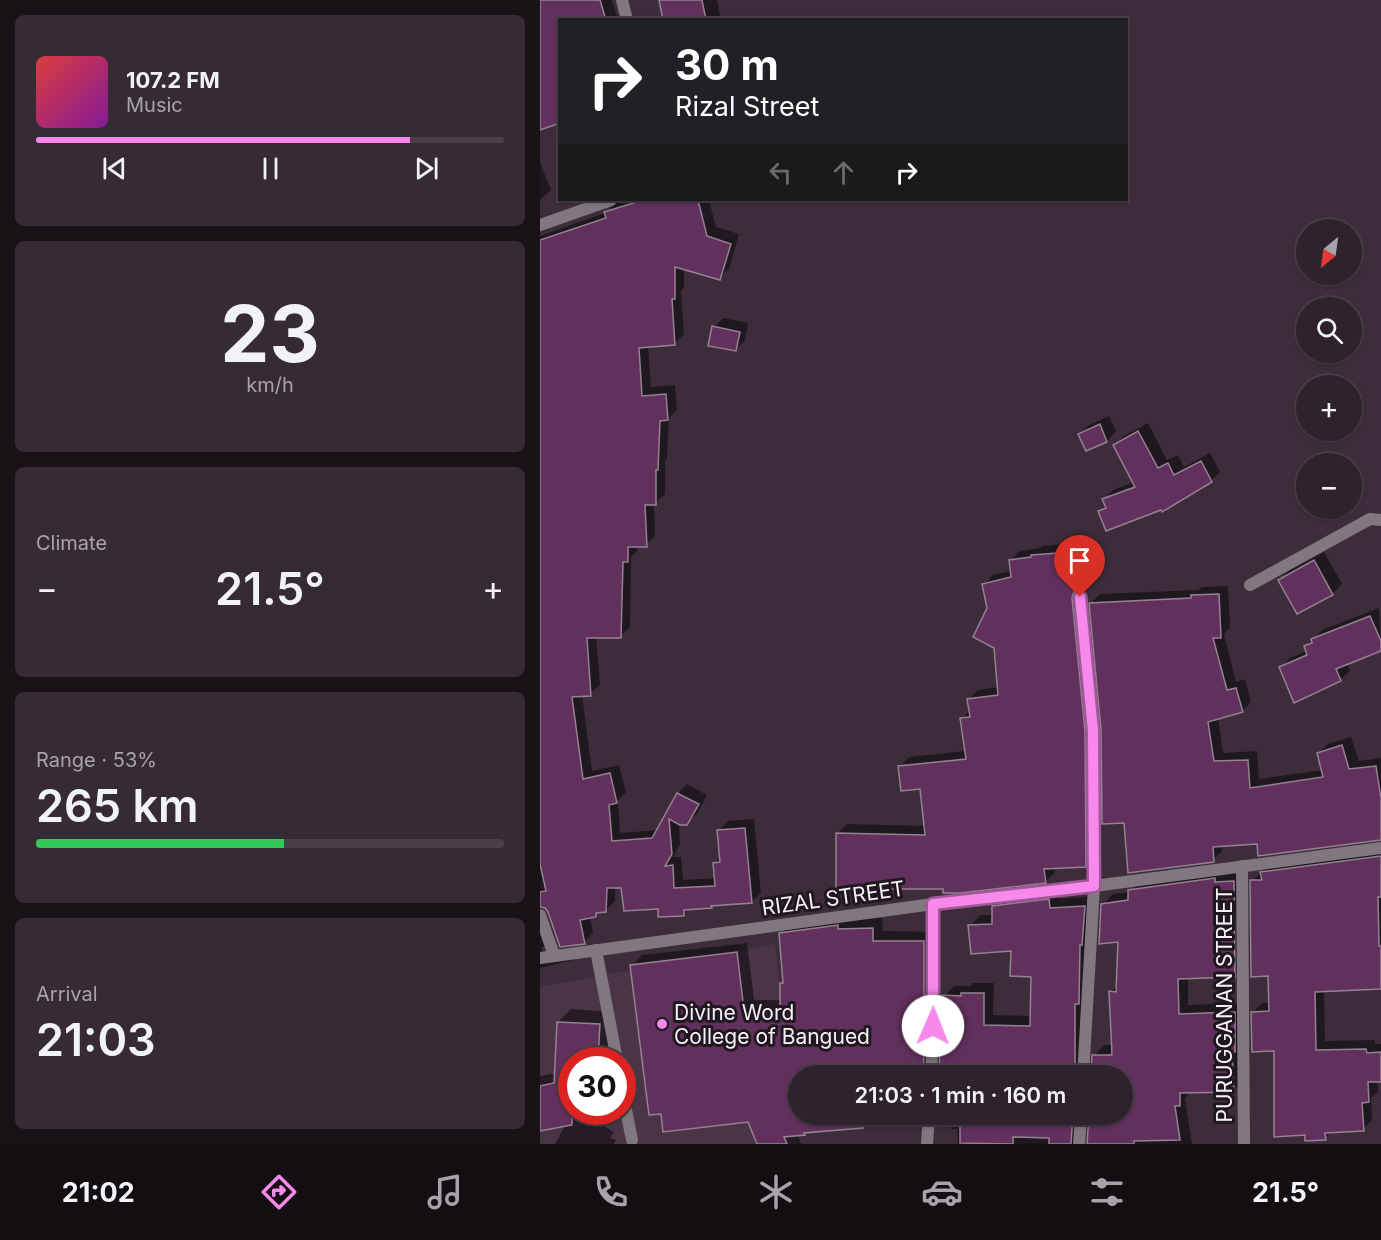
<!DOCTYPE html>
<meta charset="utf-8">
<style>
body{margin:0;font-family:Inter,sans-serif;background:#362a34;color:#f1f3f6;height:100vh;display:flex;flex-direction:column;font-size:22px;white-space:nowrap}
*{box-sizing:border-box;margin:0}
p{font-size:20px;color:#a7a4a9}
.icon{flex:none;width:33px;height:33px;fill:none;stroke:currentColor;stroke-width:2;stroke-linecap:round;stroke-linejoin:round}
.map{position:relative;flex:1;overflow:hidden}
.panel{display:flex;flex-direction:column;gap:15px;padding:15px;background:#191318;width:540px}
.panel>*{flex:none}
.guide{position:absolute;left:18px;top:18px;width:570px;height:183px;border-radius:0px;box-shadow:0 2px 4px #0004,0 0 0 2px #493f48;background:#202124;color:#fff;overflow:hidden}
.needle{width:39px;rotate:209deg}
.controls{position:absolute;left:756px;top:219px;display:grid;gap:12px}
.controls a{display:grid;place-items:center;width:66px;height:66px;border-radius:50%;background:#2e222c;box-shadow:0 2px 4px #0004,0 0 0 2px #493f48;font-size:30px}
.speed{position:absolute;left:18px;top:1047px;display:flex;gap:12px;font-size:30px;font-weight:700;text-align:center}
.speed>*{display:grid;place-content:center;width:78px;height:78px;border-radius:50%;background:#2e222c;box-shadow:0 2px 4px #0004,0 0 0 2px #493f48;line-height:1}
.speed .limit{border:9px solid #d22;background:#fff;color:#111}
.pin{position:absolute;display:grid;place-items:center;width:51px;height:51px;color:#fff;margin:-62px -26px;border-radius:50% 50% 50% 0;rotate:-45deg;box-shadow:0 0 6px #0007}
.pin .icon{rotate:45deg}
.me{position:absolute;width:66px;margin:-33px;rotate:1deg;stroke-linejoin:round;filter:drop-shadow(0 0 4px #0008)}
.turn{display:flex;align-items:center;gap:21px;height:126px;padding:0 18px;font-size:27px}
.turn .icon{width:78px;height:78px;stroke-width:2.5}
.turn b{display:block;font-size:42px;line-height:51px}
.lanes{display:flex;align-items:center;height:57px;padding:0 18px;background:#0003;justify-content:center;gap:30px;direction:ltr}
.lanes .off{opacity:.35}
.big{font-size:45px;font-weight:600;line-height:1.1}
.panel .card{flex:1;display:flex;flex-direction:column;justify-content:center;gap:9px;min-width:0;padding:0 21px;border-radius:9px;background:#362a34}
.panel .dial{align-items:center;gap:0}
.dial b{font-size:78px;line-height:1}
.song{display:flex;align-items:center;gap:18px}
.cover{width:72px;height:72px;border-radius:9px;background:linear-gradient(135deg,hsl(0 70% 55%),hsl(290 70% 35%))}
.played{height:6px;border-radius:3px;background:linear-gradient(90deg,#f788ec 80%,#493f48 80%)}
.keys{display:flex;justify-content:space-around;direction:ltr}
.heat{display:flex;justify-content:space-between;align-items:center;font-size:33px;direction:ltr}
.charge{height:9px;border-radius:4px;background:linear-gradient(90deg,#34c759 53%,#493f48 0)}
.trip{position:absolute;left:248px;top:1065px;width:345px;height:60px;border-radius:30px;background:#2e222c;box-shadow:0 2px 4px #0004,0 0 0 2px #493f48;font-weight:600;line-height:60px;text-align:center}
.tabs{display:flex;height:96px;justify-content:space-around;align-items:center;background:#120e12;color:#a7a4a9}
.tabs .icon{width:42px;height:42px}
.tabs .current{color:#f788ec}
.tabs b{font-size:27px;color:#f1f3f6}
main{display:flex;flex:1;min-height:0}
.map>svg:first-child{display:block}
.built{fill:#4a3547;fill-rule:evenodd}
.shadow{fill:#0007}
.building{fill:#62305d;stroke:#948292;stroke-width:1.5}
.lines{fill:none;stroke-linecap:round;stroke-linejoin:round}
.service{stroke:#81787f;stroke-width:12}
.minor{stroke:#81787f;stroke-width:12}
.route-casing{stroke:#a15899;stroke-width:15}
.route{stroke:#f788ec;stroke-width:10}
.poi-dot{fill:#f788ec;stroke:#1f181e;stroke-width:2}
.labels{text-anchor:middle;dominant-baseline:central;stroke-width:6;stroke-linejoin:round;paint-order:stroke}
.street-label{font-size:21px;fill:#f9eff7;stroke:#1f181e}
.poi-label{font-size:21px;fill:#f9eff7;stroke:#1f181e;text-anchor:start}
</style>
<main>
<section class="panel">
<div class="card">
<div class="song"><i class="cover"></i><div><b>107.2 FM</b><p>Music</p></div></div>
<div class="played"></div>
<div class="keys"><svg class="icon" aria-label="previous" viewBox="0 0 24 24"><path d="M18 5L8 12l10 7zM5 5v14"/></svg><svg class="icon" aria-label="pause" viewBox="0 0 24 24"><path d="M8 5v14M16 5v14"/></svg><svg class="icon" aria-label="next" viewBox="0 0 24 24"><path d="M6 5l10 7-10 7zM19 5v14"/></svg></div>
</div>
<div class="card dial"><b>23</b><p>km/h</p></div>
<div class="card"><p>Climate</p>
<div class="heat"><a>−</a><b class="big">21.5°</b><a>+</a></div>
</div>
<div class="card"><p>Range · 53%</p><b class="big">265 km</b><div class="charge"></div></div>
<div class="card"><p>Arrival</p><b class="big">21:03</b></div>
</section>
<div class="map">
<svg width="841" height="1144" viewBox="0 0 841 1144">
<rect width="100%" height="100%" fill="#3d2d3b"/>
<!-- built -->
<path class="built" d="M235,944L257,1144H0V987ZM32,1060H82V1112H32Z"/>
<!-- shadow -->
<g class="shadow">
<path d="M0,0H72L77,16L88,12L93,20H20L0,129Z"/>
<path d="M120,0H177L181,20H124Z"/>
<path d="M0,162L11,190L0,200Z"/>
<path d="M87,200H169L176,227L199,234L189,269L179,278L144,268V288L141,290L144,334L135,343L108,346L111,387L135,385L137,410L129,418L127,459L125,461V494L114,504L115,536L106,545H97V551L91,557L90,627L80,636H56L60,685L50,694L42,695L52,771L79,765L86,792L78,800L80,833L118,830L138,794L147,784L167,795L157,814L147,823H139L140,844L133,857H141L143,880L176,878L175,863L181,857L179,830L188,821L214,819L221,893L212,902L174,904L171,907L149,908L144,914L119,907L82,886H75V901L65,911H60L56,915L50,917L53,933L44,942L7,908L2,907L12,939L2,948L3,954H40L33,960L0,968V236L65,213L75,203Z"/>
<path d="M183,318L208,323L205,340L196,350L174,327Z"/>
<path d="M569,416L576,431L567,441L547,449L539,434L549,425Z"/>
<path d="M608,423L627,460L638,455L644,467L670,453L680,472L671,481L623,510L622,509L560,511L566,505L564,499L573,490L594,482L574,445L584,436Z"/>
<path d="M540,543L543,581L541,587L554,721V856L545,865L514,867L515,872L506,882L404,887L297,834L307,824L385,826L382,787L360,766L369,757L426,751L421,719L430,710L429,699L438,690L459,687L455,647L444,585L453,575L471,571L470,560L480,551L500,548L502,546Z"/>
<path d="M784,552L802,584L792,594L758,612L740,580L749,571Z"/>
<path d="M688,586L690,627L684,634L696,682L705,679L711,702L702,711L678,718L683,753L717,751L719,779L783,770L778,753L788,744L811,737L819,761L841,758V838L682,845V851L673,860L585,821L563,730L550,604L560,594L658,590L662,587Z"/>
<path d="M839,608L841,650L807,663L810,671L800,680L741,667L750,658L767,651L765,647L782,630Z"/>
<path d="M841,849V987L784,990L785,1041L835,1040V1044H841V1080H837L838,1092L831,1098L832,1120L823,1129L792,1131L785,1138L766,1133L736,1049L713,1012L722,1003H731L730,975L712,881L731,863Z"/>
<path d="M704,871V965L694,976L648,977V1005L705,1003L703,1080L693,1090L650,1092L645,1099L652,1144H566L582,1114V1076H258V1114H383L380,1117H361L354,1124L266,1131L264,1134H257L261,1144H219L209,1120L92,966L102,955L207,943L214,1000H241L242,984L245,981L241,934L251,924L342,918L343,931L393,932L396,1073L401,1074L404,996L414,986H430L433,983H454L453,1015L491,1016L492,975L472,950L430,926L440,915H453V906L464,896L519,890L520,899L554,896L545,1069L553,1074L554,1056L564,1045H573L571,992L578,984L580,941L563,905L573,894L590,892L600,880Z"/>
<path d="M31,1009L72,1012L70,1060H32V1112H46L43,1114L74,1132L70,1138L76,1140L74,1144H15L26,1124L0,1129V1076L16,1073L18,1022Z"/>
<path d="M398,1114H542L541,1144H418L417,1129H411V1118L398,1117Z"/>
</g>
<!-- building -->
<g class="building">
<path d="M0,0H60L66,20H20V123L0,130Z"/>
<path d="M119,0H162L166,20H123Z"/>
<path d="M103,200H158L167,236L191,244L180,280L135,267V299H132L135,345L99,348L102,396L126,394L128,420L120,421L118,470H116V505H105L107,547H88V562H83L81,638H47L51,696L32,697L43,779L70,773L77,803L69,805L72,841L112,838L137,793L159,804L147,825H140L129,819L132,854L125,866L133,865L134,888L175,886L173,863L180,862L177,830L205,828L212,903L171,906L172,908L144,910V916L118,917V909L84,911L81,888H67L66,912L56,913V917L40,920L45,944L20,947L8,912L5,908L0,907V892L6,891L0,864V240L66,218L64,212Z"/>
<path d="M172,326L200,332L196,351L168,346Z"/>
<path d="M560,424L567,442L546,451L538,434Z"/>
<path d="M598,431L618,468L628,463L634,475L661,461L672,482L622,512L621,510L566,531L558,511L566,508L562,499L595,487L573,445Z"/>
<path d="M531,552L534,591L532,598L545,731L546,867L504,869L506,883L420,893H403V889H296V833L385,835L380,789L361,791L358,766L426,759L420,718L430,717L427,699L458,695L454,648L433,637L447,608L442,584L471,577L469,560L491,557V555Z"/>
<path d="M774,560L793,595L757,614L738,580Z"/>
<path d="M679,594L681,638H673L687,690L696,688L703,712L668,722L674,761L708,760L710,788L783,777L777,753L802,745L809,769L836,766L841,799V840L718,856L717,844L673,847L674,862L588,873L584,823L562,824L561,730L549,603L651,598V595Z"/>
<path d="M830,616L841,641V651L796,669L801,681L754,703L739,667L767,655L764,646L772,643L771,639Z"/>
<path d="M841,856V897H838L839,946H841V989L775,992L776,1050L826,1049L827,1053L841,1052V1082H828L829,1102L822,1103L824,1131L785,1133L786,1140L765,1141V1135L734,1137V1051L712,1052L711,1012L729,1011L728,976L711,977L710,880H722L720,872Z"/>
<path d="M675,878V882L694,881L695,977L638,979L639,1014L695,1012V1052H692L694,1092L640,1093V1106H635L640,1140L594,1141V1144H547L549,1114H582V1076H551L552,1055H572L569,991L576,992L578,942L559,944L561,904L588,900V890Z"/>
<path d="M509,899L510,908L545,906L542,945H540L539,1004H535V1076H399L402,995L421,996V993H444V1025L490,1026L491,977L470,976L471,951L431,954L428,925L452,924V906Z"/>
<path d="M298,925V929L333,928V941H384V995H386V1009L383,1076H258V1114H322L323,1128L264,1133L265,1135L244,1137L247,1144H217L208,1122L123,1132L121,1114L109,1115L90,965L197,952L204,1010H240V983H243L239,933Z"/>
<path d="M17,1022L60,1024L58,1060H32V1125L0,1131V1086L14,1083Z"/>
<path d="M420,1114H533L531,1144H509V1138L473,1137V1144L420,1143Z"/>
</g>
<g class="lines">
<!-- service -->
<g class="service">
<path d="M56,950L77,1060"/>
<path d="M82,1090L92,1140"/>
</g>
<!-- minor -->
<g class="minor">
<path d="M82,0L87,20"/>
<path d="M0,225L71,200"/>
<path d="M710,585L830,519L841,520"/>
<path d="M540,597L553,731L554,886L543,1076"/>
<path d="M702,866L704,1144"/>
<path d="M0,915L14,955"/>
<path d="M0,958L393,904L554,886L841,848"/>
<path d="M391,1076L394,1009L393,904"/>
<path d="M387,1144L389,1114"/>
<path d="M539,1144L541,1114"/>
</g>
</g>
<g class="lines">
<defs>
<path id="route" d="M393,1026V904L554,886L553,731L540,597"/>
</defs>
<!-- route casing -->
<use href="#route" class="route-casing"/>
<!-- route -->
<use href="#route" class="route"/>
</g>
<!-- markers -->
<circle class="poi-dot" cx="122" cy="1024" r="6"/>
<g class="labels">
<!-- street labels -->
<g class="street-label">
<text transform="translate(293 898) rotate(-8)">RIZAL STREET</text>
<text transform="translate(684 1005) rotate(-90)">PURUGGANAN STREET</text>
</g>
<!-- poi labels -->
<g class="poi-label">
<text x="134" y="1012">Divine Word<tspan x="134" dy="24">College of Bangued</tspan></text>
</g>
</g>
</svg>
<div class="controls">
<a><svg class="needle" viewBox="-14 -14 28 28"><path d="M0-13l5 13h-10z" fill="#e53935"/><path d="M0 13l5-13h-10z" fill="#a7a4a9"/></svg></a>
<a><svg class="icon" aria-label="search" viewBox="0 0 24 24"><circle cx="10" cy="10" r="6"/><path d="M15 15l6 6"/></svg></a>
<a>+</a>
<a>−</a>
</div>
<div class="speed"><div class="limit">30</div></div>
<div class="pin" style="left:540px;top:597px;background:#d93025"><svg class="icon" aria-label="arrive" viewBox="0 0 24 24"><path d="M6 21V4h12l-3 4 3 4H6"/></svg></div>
<svg class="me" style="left:393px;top:1026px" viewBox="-20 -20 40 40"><circle r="19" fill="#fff"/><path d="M0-13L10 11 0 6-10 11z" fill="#f788ec"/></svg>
<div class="trip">21:03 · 1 min · 160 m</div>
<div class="guide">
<div class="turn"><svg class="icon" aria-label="right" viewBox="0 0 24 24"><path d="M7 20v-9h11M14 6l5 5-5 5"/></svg><div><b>30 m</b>Rizal Street</div></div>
<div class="lanes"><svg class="icon off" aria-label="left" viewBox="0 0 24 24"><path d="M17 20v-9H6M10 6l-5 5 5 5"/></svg><svg class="icon off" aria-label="ahead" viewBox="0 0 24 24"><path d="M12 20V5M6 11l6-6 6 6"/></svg><svg class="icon" aria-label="right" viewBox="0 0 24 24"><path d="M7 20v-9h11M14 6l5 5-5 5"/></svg></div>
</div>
</div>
</main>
<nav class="tabs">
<b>21:02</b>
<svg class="icon current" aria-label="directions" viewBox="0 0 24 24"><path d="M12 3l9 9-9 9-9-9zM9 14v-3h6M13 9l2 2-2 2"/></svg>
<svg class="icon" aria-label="music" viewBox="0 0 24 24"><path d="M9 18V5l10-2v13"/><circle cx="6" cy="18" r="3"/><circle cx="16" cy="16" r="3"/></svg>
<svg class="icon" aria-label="phone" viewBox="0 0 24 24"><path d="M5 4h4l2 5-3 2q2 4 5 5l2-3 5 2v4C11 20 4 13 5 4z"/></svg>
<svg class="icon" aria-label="climate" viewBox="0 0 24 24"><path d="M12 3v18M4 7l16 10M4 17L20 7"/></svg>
<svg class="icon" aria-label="car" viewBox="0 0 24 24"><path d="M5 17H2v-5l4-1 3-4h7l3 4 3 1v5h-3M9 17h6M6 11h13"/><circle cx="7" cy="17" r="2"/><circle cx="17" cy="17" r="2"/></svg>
<svg class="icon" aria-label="filters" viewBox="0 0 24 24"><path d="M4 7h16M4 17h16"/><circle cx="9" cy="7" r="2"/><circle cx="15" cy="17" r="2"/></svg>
<b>21.5°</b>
</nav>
